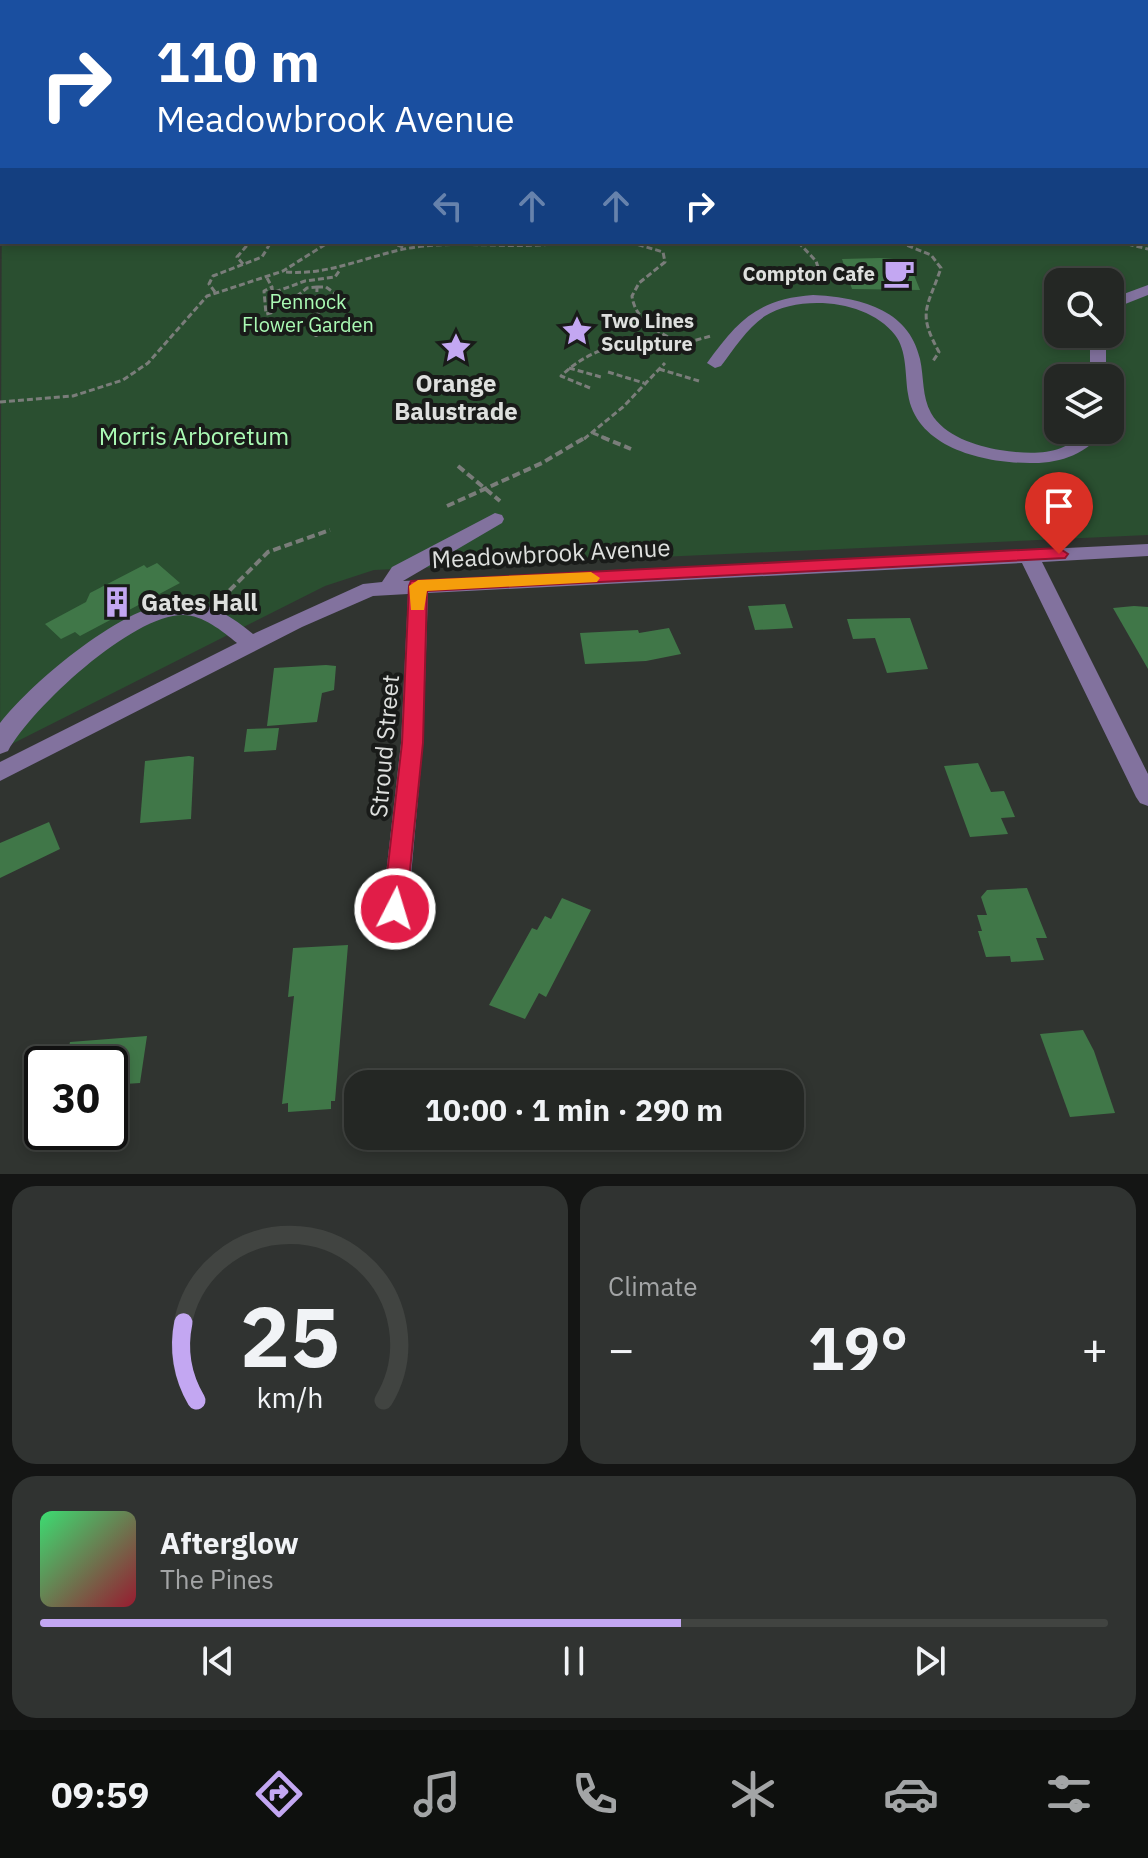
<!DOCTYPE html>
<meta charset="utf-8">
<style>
body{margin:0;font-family:"IBM Plex Sans",sans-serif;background:#303331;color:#f1f3f6;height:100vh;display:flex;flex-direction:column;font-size:30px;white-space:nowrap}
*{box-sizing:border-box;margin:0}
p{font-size:26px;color:#a3a5a6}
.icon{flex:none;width:44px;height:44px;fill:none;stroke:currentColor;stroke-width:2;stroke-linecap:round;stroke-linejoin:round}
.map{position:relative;height:1174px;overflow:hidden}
.side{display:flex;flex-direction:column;gap:12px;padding:12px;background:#141514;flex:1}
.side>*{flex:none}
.guide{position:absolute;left:0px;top:0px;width:1148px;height:244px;box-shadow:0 4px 12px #0003,0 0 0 2px #414441;background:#1a4fa0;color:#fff;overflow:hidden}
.buttons{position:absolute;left:1044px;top:268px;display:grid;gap:16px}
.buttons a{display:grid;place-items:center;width:80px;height:80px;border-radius:16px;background:#242724;box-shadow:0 4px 12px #0003,0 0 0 2px #414441;font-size:40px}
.speed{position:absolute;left:24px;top:1046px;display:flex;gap:16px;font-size:40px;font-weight:700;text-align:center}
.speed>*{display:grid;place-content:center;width:104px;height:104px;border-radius:50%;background:#242724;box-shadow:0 4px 12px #0003,0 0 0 2px #414441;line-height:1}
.speed .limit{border:4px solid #111;border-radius:12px;background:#fff;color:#111}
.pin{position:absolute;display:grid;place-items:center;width:68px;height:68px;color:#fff;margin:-82px -34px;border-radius:50% 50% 50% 0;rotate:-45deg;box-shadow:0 0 8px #0007}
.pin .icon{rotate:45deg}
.me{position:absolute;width:88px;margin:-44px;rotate:5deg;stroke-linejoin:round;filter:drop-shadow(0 0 6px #0008)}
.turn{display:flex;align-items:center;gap:28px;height:168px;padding:0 24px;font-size:36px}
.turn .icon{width:104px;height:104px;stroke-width:2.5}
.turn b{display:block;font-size:56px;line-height:68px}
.lanes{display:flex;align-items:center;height:76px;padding:0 24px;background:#0003;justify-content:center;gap:40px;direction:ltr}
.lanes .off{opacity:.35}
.big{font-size:60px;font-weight:700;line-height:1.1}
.side .card{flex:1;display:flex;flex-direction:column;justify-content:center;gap:12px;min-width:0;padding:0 28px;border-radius:24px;background:#303331}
.side .dial{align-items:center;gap:0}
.dial svg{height:208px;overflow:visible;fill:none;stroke:#414441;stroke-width:7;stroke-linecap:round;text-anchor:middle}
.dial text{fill:#f1f3f6;stroke:none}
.song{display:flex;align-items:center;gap:24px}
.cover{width:96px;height:96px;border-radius:12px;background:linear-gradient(135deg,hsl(140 70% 55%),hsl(350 70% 35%))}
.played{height:8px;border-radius:4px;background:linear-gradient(90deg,#c3a7f2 60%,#414441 60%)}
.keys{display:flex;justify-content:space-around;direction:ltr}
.heat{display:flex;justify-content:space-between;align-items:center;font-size:44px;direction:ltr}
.side .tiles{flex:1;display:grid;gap:12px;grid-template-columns:1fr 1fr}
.card:last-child{grid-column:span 2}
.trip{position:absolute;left:344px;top:1070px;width:460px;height:80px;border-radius:24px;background:#242724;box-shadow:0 4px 12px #0003,0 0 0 2px #414441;font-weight:700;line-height:80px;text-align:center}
.tabs{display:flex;height:128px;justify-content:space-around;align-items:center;background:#0e100e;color:#a3a5a6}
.tabs .icon{width:56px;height:56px}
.tabs .on{color:#c3a7f2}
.tabs b{font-size:36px;color:#f1f3f6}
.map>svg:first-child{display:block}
.built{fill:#384038}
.green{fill:#2a4f30;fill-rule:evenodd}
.building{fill:#407748}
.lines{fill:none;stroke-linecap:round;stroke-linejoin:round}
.path-far1{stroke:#7a7d7a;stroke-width:3;stroke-dasharray:6 3;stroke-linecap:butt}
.path{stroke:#7a7d7a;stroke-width:4;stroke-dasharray:8 4;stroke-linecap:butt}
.minor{fill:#82729e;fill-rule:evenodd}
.route{fill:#e11d48;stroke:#92132f;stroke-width:2}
.slow{fill:#f59e0b}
.labels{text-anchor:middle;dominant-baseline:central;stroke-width:8;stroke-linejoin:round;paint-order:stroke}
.far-poi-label{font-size:20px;font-weight:bold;fill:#dee0de;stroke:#191b19;text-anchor:end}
.far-park-label{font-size:20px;fill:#aafab4;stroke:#191b19}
.poi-label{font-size:24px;font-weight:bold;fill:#dee0de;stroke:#191b19}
.park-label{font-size:24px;fill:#aafab4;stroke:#191b19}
.street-label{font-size:24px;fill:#dee0de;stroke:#191b19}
</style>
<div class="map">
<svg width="1148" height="1174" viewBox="0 0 1148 1174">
<rect width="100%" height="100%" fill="#303430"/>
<!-- built -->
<path class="built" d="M760,0H1148V172L1146,2H758Z"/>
<!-- green -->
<g class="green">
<path d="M255,0H653L656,2H253Z"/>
<path d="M2,155V242H1146L1148,202V535L374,570L325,586L0,750ZM1058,282H1110V334H1058ZM1058,378H1110V430H1058Z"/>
</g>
<!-- building -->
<g class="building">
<path d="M880,258L908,260L920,290L852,289L842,259Z"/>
<path d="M157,563L180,583L80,636L75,632L61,639L45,624L86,602L90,593L144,565L147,568Z"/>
<path d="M785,604L793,628L755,630L748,606Z"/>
<path d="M1134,606L1148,607V669L1113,608Z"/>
<path d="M910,618L928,669L887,673L875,638L853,639L847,619Z"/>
<path d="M669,628L681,654L646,661L585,664L580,633L638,630L639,633Z"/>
<path d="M326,665L336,666L334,690L322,693L317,722L267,726L274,668Z"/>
<path d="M279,728L276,750L244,752L247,729Z"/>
<path d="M189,756L194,757L191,819L140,823L145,761Z"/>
<path d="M978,763L991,792L1004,791L1015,817L1001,818L1008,834L970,837L944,766Z"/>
<path d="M49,822L60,849L0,878V843Z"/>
<path d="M1027,888L1047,938H1036L1044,960L1011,962L1010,956L986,957L978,931H982L977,915H987L981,897L987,890Z"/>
<path d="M562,898L591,910L546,997L539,993L525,1019L489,1005L532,928L537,930L545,916L551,919Z"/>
<path d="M348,945L335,1101H331V1109L288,1112V1103L282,1104L294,996L288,997L293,948Z"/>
<path d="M1083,1030L1094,1051L1115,1113L1070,1117L1040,1034Z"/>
<path d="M147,1036L140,1083L110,1085V1064H65L70,1042Z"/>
</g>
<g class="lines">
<!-- path-far1 -->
<g class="path-far1">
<path d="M389,242L406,248"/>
<path d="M798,242L816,261L824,286"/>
<path d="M899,242L931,255L941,268C927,309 917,312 939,352L933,361"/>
<path d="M1119,242L1148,249"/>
<path d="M566,243L636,244L663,252L665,262L639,283L632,296C635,321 661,334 682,344L711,336"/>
<path d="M243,264L237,257L250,242"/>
<path d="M286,272C336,276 377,250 425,246C473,241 520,250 568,242"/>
<path d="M267,278L272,287"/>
<path d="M272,287L274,312L266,314L264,291Z"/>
<path d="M317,287H326L336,294L335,304L317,313L298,306L297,296L307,288Z"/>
<path d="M215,292L209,284L213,276L262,257L271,242"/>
<path d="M275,292L305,281L335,277L340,270"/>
<path d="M276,302L337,298"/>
<path d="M316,337L317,287"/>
<path d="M674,354L682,344"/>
<path d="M569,368L601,377"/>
<path d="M659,369L699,381"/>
<path d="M608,372L644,383"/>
<path d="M590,388L561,376C593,345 628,342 671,340"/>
<path d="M0,402L73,396L123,380L148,363L207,296L283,271L329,242"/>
<path d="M593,433L607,439"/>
<path d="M584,439L623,407L665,363"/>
</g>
<!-- path -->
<g class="path">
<path d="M602,437L631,449"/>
<path d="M458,466L500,501"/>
<path d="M447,506L542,463L586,437"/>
<path d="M221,599L268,552L330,530"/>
</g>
<!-- minor -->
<g class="minor">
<path d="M2,135V143L0,144V136Z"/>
<path d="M1148,285V295L1110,310V299Z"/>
<path d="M813,295C857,297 909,308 920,359C924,377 922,397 931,413C944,436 976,446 1000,450C1019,453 1043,455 1061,448C1084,439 1078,430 1105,430C1087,454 1059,464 1030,463C984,463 916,448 908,394C905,375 907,350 895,335C868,300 801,294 765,316C747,328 734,349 721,366L715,368L707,363C738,320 758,299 813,295Z"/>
<rect x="1090" y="334" width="16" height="44"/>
<path d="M495,513L502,515L504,519L502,523L403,581L1148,544V556L1042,562L1148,774V806L1140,803L1136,797L1022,563L428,593L423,743L408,909L404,917L395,920L386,917L382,909L401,743L408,594L373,596L302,627L0,781V762L237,643C222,631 203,615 183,615C131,615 32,708 8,751L0,754V723C33,681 126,602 181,601C208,601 234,618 253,634L363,584L382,582L392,567Z"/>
</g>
</g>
<!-- route -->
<path class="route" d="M1059,548L1068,554L1065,558L427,591L423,743L406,909L403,916L395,919L386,916L383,909L402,743L409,586L411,581Z"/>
<!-- slow -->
<path class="slow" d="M591,572L600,578L597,582L427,591L424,610H411L409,586L418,580Z"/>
<!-- icons -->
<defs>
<symbol id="cafe-bare" viewBox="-9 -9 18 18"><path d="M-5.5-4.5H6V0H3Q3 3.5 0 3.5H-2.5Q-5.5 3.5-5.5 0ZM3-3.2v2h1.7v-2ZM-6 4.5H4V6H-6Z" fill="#c3a7f2" stroke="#191b19" stroke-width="2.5" paint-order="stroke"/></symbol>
<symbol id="sight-bare" viewBox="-9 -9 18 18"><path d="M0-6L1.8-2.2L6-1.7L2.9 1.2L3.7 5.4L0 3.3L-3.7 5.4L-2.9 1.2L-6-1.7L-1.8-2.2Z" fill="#c3a7f2" stroke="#191b19" stroke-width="2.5" paint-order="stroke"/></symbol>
<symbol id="building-bare" viewBox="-9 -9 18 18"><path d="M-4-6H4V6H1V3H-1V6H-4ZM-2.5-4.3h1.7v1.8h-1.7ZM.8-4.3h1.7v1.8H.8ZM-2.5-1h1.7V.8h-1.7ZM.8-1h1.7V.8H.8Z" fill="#c3a7f2" stroke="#191b19" stroke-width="2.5" paint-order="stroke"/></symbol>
</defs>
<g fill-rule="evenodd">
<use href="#cafe-bare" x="877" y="251" width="44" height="44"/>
<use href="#sight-bare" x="555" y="309" width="44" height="44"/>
<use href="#sight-bare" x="434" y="326" width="44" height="44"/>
<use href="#building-bare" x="95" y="580" width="44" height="44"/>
</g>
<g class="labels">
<!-- far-poi labels -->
<g class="far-poi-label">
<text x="875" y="273">Compton Cafe</text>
<text x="601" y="320" text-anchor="start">Two Lines<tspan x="601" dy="23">Sculpture</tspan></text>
</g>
<!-- far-park labels -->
<g class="far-park-label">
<text x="308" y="301">Pennock<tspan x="308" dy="23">Flower Garden</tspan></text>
</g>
<!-- poi labels -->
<g class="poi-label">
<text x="456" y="383">Orange<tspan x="456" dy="28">Balustrade</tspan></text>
<text x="141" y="602" text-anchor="start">Gates Hall</text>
</g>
<!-- park labels -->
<g class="park-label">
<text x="194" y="436">Morris Arboretum</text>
</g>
<!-- street labels -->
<g class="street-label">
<text transform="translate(551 553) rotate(-3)">Meadowbrook Avenue</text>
<text transform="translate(384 746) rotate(-85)">Stroud Street</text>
</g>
</g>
</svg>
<div class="buttons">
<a><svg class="icon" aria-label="search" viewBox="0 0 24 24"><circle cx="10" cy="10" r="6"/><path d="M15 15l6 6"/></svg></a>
<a><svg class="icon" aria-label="layers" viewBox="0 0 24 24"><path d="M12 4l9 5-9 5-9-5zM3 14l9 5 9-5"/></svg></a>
</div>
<div class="speed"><div class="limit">30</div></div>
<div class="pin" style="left:1059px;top:554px;background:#d93025"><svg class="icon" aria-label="arrive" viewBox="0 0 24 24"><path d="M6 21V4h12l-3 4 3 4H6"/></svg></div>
<svg class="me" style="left:395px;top:909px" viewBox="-20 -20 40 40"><circle r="17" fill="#e11d48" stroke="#fff" stroke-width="3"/><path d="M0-11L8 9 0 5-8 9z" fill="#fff"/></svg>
<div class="trip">10:00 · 1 min · 290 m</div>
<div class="guide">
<div class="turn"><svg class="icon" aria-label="right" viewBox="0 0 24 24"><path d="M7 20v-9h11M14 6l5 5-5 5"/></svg><div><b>110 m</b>Meadowbrook Avenue</div></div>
<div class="lanes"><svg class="icon off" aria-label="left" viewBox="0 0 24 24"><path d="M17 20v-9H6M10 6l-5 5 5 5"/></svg><svg class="icon off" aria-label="ahead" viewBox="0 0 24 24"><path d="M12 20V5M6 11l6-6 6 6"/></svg><svg class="icon off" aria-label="ahead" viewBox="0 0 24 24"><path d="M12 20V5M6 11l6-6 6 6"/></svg><svg class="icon" aria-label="right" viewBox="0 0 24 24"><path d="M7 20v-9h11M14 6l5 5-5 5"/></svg></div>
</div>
</div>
<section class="side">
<div class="tiles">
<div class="card dial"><svg viewBox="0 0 100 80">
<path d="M14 69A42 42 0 1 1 86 69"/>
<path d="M14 69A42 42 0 0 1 9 39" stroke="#c3a7f2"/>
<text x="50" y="56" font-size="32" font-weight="700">25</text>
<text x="50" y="72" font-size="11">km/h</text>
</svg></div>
<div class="card"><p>Climate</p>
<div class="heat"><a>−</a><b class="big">19°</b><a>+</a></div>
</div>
<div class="card">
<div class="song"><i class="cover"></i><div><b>Afterglow</b><p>The Pines</p></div></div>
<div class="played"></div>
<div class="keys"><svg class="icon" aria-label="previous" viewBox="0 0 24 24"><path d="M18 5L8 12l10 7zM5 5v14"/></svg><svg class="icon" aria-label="pause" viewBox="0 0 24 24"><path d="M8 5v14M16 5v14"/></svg><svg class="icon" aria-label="next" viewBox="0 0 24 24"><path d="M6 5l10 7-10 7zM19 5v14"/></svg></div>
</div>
</div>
</section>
<nav class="tabs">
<b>09:59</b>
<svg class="icon on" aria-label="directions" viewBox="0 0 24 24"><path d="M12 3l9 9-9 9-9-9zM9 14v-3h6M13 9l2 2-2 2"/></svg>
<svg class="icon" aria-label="music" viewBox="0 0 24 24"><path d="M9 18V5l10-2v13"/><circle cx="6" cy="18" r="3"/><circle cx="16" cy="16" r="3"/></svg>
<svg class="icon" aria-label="phone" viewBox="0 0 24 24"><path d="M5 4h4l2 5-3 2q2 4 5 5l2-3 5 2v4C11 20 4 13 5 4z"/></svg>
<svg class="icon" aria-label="climate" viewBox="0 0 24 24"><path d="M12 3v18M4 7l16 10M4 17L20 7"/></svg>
<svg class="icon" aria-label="car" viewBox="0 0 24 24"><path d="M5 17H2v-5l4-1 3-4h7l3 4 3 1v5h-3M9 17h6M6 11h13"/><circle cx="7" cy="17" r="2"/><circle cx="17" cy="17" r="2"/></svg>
<svg class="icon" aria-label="filters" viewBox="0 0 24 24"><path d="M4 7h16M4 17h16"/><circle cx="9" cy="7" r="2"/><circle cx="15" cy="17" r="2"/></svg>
</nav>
